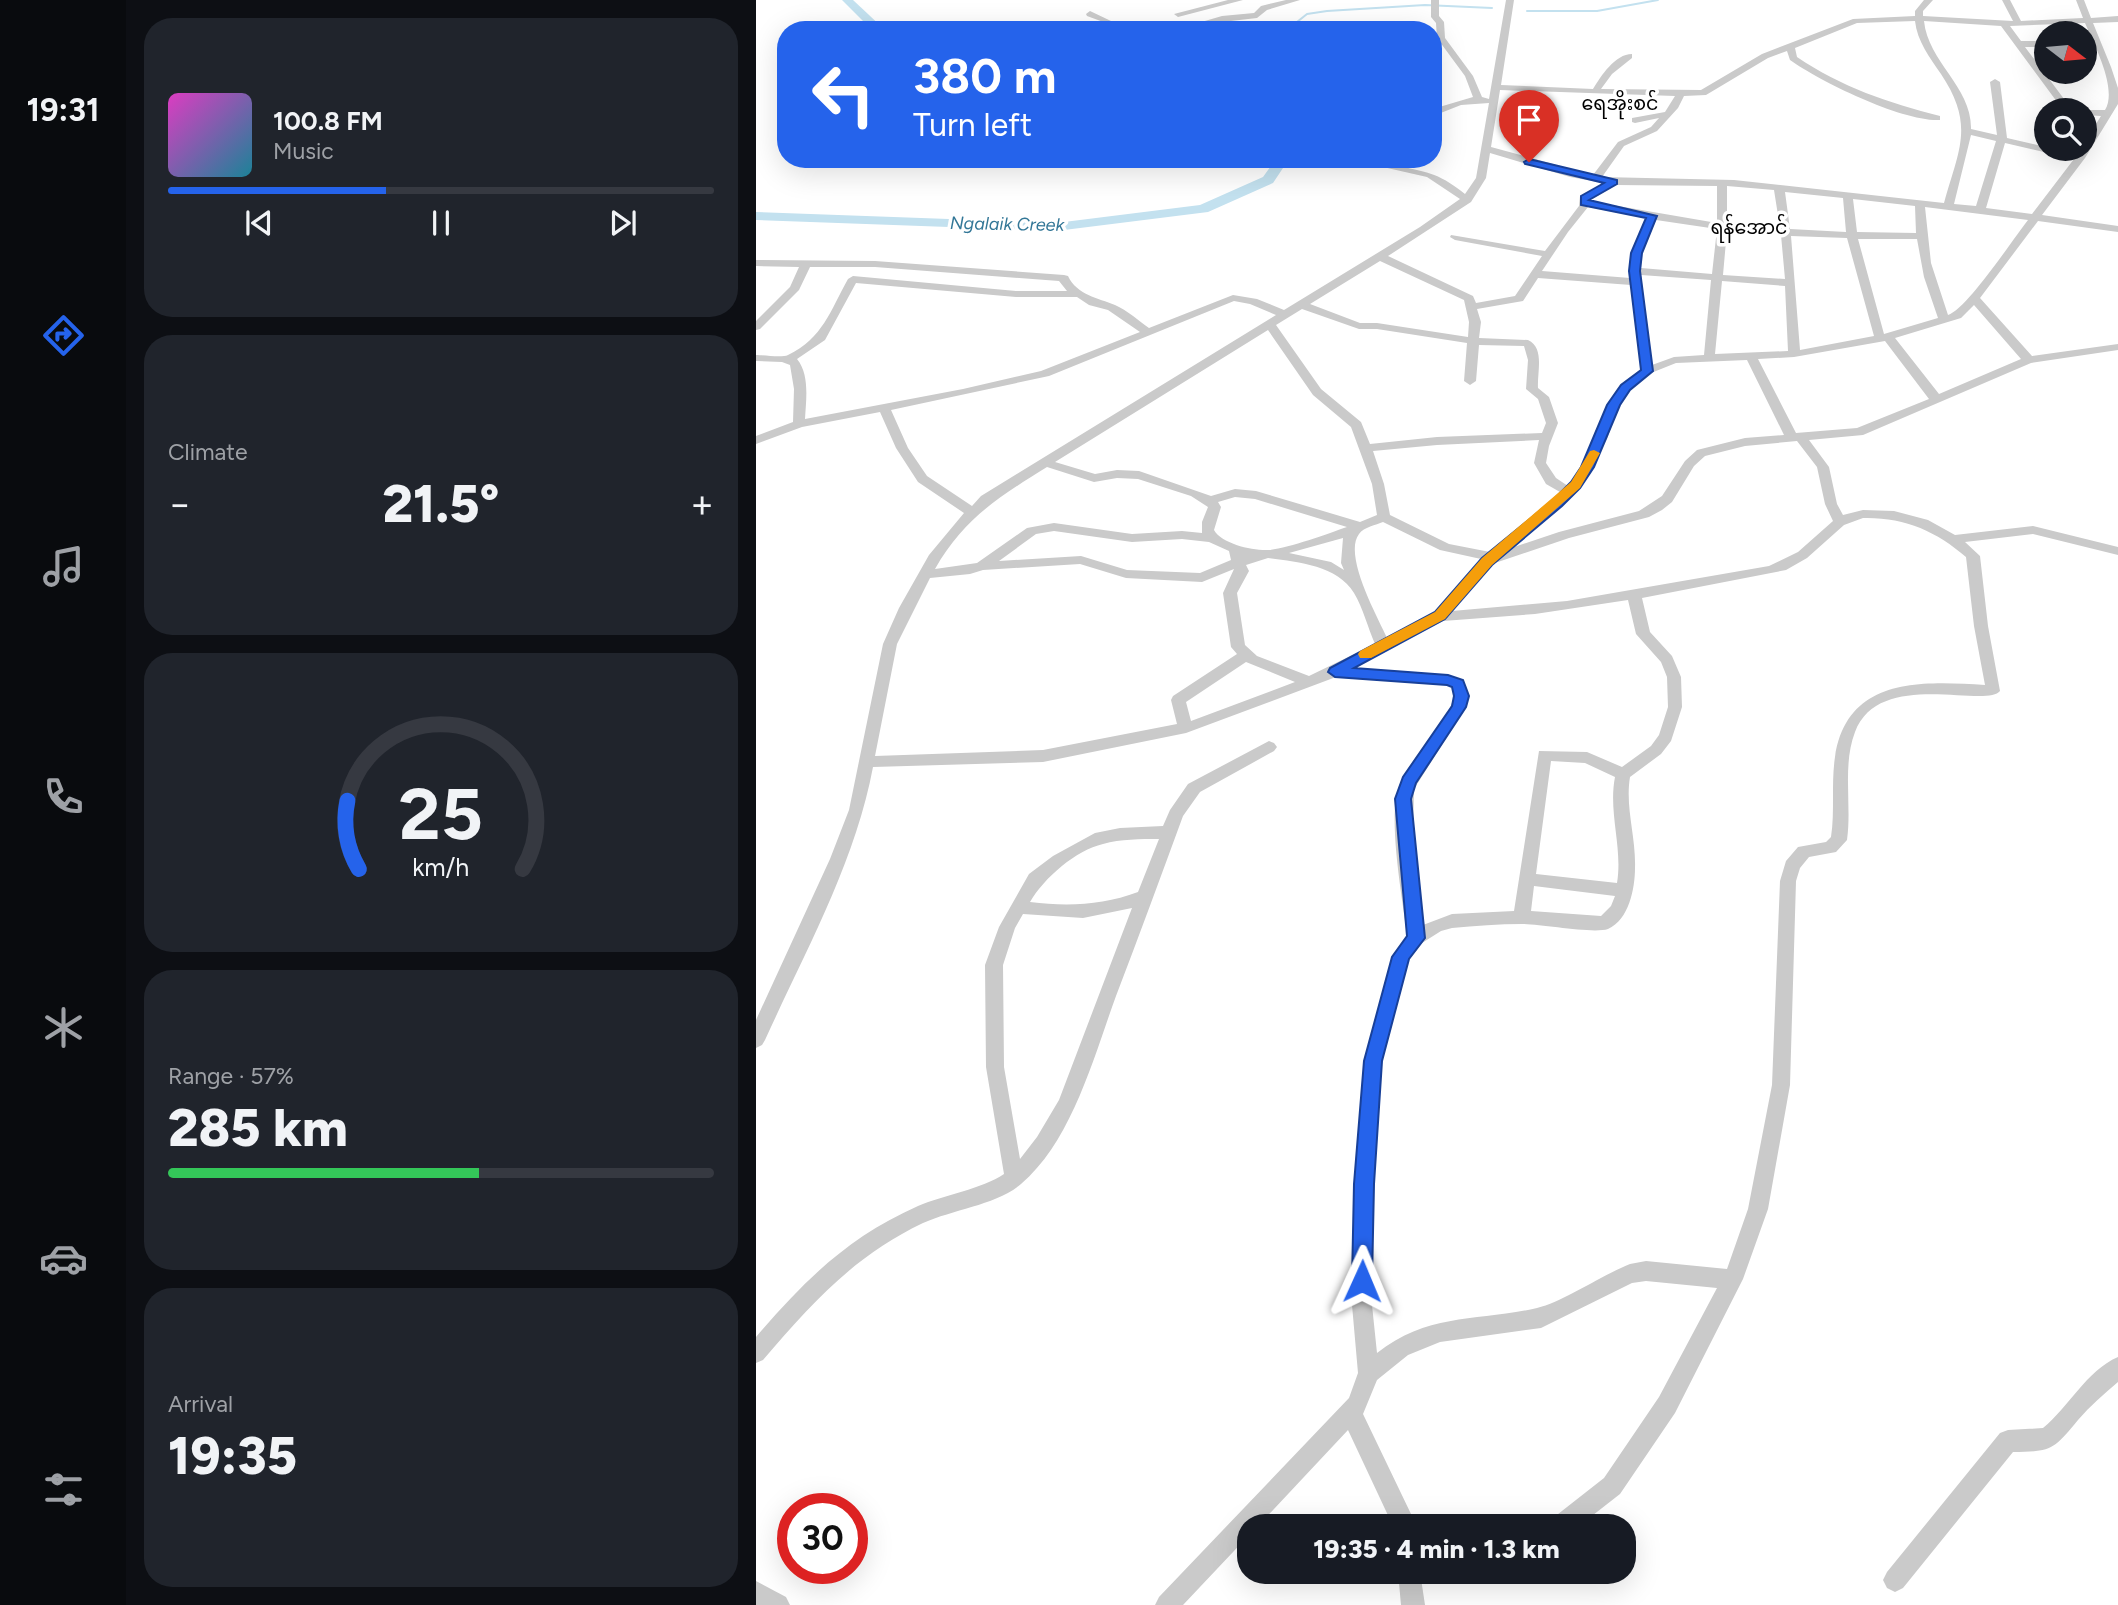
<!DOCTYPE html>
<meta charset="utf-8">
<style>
body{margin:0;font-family:Figtree,"Noto Sans Myanmar",sans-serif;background:#20242c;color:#f1f3f6;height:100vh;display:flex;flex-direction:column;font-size:26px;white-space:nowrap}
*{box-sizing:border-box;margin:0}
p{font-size:23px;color:#9ea1a6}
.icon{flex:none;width:38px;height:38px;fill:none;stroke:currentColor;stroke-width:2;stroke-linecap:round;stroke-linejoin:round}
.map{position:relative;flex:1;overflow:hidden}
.panel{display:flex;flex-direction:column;gap:18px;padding:18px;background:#0d0f14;width:630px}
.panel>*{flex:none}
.top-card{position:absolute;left:21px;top:21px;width:665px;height:147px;border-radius:28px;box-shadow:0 7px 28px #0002;background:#2563eb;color:#fff;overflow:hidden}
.needle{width:46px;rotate:106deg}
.controls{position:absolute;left:1278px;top:21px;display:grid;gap:14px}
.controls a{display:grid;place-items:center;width:63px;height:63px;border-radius:50%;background:#171b24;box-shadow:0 7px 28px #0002;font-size:35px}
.speed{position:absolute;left:21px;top:1493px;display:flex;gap:14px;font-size:35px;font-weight:700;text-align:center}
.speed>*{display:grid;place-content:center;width:91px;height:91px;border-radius:50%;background:#171b24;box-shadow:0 7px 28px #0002;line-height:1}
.speed .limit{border:10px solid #d22;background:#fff;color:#111}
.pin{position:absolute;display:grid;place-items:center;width:60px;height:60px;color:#fff;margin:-72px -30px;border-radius:50% 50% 50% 0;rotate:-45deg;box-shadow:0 0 7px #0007}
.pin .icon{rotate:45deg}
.me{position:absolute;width:77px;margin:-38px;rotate:1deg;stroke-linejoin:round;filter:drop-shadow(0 0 5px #0008)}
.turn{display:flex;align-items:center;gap:24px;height:147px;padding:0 21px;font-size:32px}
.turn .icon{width:91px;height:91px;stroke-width:2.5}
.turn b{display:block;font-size:49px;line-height:60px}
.big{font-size:52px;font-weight:800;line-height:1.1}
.panel .tile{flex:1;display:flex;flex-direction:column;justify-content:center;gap:10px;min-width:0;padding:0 24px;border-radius:28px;background:#20242c}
.panel .dial{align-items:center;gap:0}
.dial svg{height:182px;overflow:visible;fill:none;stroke:#363941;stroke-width:7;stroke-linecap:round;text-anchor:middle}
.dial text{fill:#f1f3f6;stroke:none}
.song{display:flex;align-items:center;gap:21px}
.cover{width:84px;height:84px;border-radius:10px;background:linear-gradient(135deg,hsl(310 70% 55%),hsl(190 70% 35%))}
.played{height:7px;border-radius:4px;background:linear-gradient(90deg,#2563eb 40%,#363941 40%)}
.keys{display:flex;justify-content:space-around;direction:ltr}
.heat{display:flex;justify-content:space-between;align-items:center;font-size:38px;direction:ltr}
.charge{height:10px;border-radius:5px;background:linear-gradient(90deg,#34c759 57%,#363941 0)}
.trip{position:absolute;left:481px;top:1514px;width:399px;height:70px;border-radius:28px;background:#171b24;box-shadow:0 7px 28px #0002;font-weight:800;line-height:70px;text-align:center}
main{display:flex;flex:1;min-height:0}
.menu{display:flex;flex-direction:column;width:126px;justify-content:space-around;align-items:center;background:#090b0e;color:#9ea1a6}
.menu .icon{width:49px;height:49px}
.menu .active{color:#2563eb}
.menu b{font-size:32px;color:#f1f3f6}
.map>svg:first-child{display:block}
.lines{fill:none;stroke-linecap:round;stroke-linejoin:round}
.stream{stroke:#c3e1ef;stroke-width:2}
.river{fill:#c3e1ef;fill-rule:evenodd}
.minor{fill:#cacaca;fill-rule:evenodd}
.route{fill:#2563eb;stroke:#184099;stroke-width:2}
.slow{fill:#f59e0b}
.labels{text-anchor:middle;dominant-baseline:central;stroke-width:7;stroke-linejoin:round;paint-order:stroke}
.far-water-label{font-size:18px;font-style:italic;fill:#337797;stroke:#fff}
.far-quarter-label{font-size:19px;fill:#000;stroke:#fff}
</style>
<main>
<nav class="menu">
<b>19:31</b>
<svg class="icon active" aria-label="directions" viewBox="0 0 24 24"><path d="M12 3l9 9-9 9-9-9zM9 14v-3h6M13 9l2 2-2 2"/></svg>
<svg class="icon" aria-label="music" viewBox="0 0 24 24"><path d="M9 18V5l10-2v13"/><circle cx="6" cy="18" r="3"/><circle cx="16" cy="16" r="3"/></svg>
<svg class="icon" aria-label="phone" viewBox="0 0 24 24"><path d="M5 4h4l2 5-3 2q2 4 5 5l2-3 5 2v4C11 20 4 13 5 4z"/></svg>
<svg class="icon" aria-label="climate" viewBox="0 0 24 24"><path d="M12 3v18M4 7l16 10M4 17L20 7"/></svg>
<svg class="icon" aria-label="car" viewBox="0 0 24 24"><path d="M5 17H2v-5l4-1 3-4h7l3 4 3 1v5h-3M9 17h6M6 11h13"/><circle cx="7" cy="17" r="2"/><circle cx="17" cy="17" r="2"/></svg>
<svg class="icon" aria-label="filters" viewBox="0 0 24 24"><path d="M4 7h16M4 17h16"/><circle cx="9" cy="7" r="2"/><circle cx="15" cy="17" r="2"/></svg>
</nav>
<section class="panel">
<div class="tile">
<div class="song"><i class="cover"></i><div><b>100.8 FM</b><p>Music</p></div></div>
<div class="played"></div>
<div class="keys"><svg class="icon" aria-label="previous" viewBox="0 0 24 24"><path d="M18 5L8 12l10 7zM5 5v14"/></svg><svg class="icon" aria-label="pause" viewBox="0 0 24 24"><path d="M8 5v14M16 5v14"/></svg><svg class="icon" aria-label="next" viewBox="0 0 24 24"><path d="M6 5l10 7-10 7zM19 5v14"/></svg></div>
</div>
<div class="tile"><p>Climate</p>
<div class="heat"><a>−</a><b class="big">21.5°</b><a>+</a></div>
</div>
<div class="tile dial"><svg viewBox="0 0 100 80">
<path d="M14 69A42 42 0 1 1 86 69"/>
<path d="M14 69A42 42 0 0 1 9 39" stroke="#2563eb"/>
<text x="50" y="56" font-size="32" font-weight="700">25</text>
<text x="50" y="72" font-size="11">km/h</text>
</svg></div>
<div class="tile"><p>Range · 57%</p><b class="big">285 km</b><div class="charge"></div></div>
<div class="tile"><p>Arrival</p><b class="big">19:35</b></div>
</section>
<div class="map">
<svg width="1362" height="1605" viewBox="0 0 1362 1605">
<rect width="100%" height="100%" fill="#fff"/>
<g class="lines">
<!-- stream -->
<g class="stream">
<path d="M771,11H841L902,0"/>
<path d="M538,30L541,22L551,14L571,11L669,5L736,8"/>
</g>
<!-- river -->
<g class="river">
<path d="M86,0H97L129,30H116Z"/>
<path d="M520,159H533L517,183L452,212L300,231L0,220V212L300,223L444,205L507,177Z"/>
</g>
<!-- minor -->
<g class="minor">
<path d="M472,0H487L422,17L418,14Z"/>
<path d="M530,0H544L511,10L501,18L466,22L433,30H418L466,16L498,13L505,6Z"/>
<path d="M675,0H683V16L688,22L689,38L717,76L726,97L733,99L750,0H758L745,85L837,89C845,76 859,54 876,54V58L856,74L845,89L945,90L1006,54L1097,19L1159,16V11L1168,0H1177L1167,11V16L1257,21L1246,0H1254L1265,21L1327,18L1320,0H1328L1335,18L1362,16V22L1337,23L1355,67L1362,88V104L1329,158L1286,215L1362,226V232L1282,221L1224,298L1276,356L1362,344V350L1275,363L1107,435L1053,440L1073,467L1081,504L1087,515L1107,510L1138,511L1172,520L1199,535L1277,526L1362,547V555L1277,534L1209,542L1224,556L1232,626L1244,691C1230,709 1123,668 1099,732C1086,766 1096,805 1091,840L1080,852L1053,857L1044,868L1040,881L1034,1085L1012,1209L987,1279L919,1413L864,1494L823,1526H794L797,1518L848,1478L903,1397L961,1288L890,1281L876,1283L785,1328L684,1342L652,1355L621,1380L607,1414L655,1514L666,1518L669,1526H637L592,1430L502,1526H494V1534L427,1605H399L403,1597L593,1398L602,1373L596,1305L598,1184L608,1061L636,957L651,936C647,901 631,817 643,786C655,758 679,736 693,710L698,698V688L692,685L580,677L430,733L287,762L117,767C99,863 49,952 9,1040L6,1045L0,1048V1020L74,859L93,810L127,644L143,608L173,555L208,513L162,482L140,448L124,412L46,427L0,444V436L37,422L38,389L34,365L26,362L0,361V355C8,355 26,358 32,355C67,338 74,311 92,279L97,276L260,291H311L303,281L119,267H54L43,290L4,329L0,330V321L34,287L43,267L0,266V260L119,261L308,275L312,276C321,295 342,298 359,305C371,310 383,321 393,328L477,295L501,299L528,310L664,227L704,199L671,177L627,167L616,159C625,159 629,162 638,164C671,174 679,170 709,194L720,178L733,103L705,105L677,116V109L680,108L717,97L709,76L681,38L680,23L675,17ZM1159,21C1161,41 1174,58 1185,74C1219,125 1203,149 1188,203L978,180L846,177L868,146L901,131L922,108L928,96L950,95L1012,58L1031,51L1034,60C1065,82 1147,122 1184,120V116C1133,103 1085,87 1041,57L1039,48L1101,23ZM1168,21L1245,26L1307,110H1320L1314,107L1269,47H1290V41H1265L1254,26L1329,23C1338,44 1362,89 1349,110H1325H1328V115L1345,116L1328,143V149H1325L1321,154L1251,138L1244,82L1239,79L1234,82L1241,135L1215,129C1216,87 1172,62 1168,21ZM744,90L919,96L909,112L876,118V122L879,123L903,118L895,127L862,142L837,175L735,147ZM1215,135L1240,141L1220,206L1198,204ZM1249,143L1318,159L1276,214L1230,208ZM734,153L814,177L848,183L824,196L823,206L789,251L695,235L694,237L699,240L786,256L759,296L720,303L717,296L632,256L715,202L730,178ZM860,185L961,186V223L833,201ZM971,186L1018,190L1024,228L971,224ZM1029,192L1087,198L1090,232L1034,229ZM1097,199L1159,206L1160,233L1101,232ZM832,207L890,218L876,253L874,278L786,271L812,232ZM1169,207L1272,220C1257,239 1211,309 1192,315L1175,263ZM900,220L961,229L956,274L885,268L886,253ZM971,230L1025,235L1029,279L967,275ZM1035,236L1091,238L1118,336L1044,350ZM1102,239H1161L1168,277L1182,318L1128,334ZM624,261L708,300L713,322L712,337L621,323H604L554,304ZM885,275L955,280L948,355L918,357L896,365ZM782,278L875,285L885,370C872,380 858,390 851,406C838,432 832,464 812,486L800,478L790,463L793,446L802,423L793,397L782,388C781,372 789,348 772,340L723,338L725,322L721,309L767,301ZM966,281L1029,286L1032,351L959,354ZM100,283L260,297H321L333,305L352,310L384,332L285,371L207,389L49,419C50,400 54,375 41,359L69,340ZM478,301L494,304L520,315L225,496L216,506L171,476L152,448L135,410L293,376ZM1218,305L1265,359L1183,394L1139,338L1205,318ZM546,309L603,329H621L711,343L708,381L714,385L720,381L723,345L768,346L772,360L770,389L782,399L790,423L786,433L681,437L614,444L605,422L565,389L520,325ZM512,330L557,395L595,427L616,484L621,515L604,522L500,491L479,489L455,496L383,471L361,470L339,474L299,462ZM1129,341L1173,399L1101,428L1040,433L1002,359L1038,357ZM991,360L1028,435L989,438L941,450L929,461L906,496L883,511L803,532L755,548L825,488L851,439L863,405L873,391L895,373L920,363ZM783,440L778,463L790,484L804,492L734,552L693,544L634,515L628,484L617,451L681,445ZM1041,441L1061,467L1069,504L1077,521L1042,552L1013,566L811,601L696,611L736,564L813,538L893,517L906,510L916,502L938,466L949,456L989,446ZM291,467L338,482L361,478L382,479L435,496L452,507L446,522V533L426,531L376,534L298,523L271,528L221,563L179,569C208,518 243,497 291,467ZM479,497L499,499L591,527C571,534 533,548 513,550C497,551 466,544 458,530L465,507L462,502ZM1107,518C1148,517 1180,531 1210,557L1218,626L1229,685C1165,681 1091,677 1079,757C1075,783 1079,811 1075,837L1070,842L1042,847L1030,861L1024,881L1016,1085L992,1209L971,1269L890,1261L874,1264C846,1275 807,1302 781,1308C721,1322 674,1312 621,1353L616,1305L618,1184L626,1061L653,960L666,943L685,931L696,928C719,926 743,924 766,924C785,924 837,934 852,929C873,920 879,888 879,868C880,836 869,808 874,777L905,754L915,741L926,707L925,677L916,656L894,632L886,598L1030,570L1051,558L1088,525ZM627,522L684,550L725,559L679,613L631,638C621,616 587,555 603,534C608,527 620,525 627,522ZM298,531L376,542L426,539L453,542L473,551L475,560L444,573L371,570L325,556L243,561L280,534ZM587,538L585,563L588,570L575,562L533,553ZM512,558C541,562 581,565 598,593C607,608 612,628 619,644L553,676L501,656L489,645L481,593L493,571L490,565ZM324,564L370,578L446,582L478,569L467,593L475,647L481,654L417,696L415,700L421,724L287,750L119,756L141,644L174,578L214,574L227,570ZM872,600L880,634L905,662L911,677L912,707L903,735L895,746L866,767L831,752L783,751L758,911L696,914L667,925L657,838L658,789L708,710C715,691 713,680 692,675L598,668L687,621L779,614ZM490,662L539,682L435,721L430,702ZM795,761L829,763L859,777C852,813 867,847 861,883L780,874ZM778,886L859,896L855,906L845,916L775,911Z"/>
<path d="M334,11L355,21L411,30L361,27L331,16L330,14Z"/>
<path d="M513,741L518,743L521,747L518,751L444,792L427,816C405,876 383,936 360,996C338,1056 316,1141 265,1184C240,1205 198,1209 167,1223C98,1256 56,1303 7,1360L0,1363V1337C49,1280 92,1237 162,1206C188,1195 226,1189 248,1174L230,1067L229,965L243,927L273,874L297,856L339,833L364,828L407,826L414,810L432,784ZM403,839L382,892C347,905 312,907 274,902C288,878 320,850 347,844C365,839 384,839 403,839ZM376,908L303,1100L281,1137L264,1159L248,1067L247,965L259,928L267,914L327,918Z"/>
<path d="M1362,1357V1382C1348,1394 1334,1406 1322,1420C1298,1449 1296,1452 1257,1452L1147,1588L1139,1592L1131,1588L1127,1580L1131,1572L1244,1433L1252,1430L1287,1428C1313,1407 1330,1371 1362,1357Z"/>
<path d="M642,1572H664L669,1605H645Z"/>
<path d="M0,1581L30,1597L34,1605H0Z"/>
</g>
</g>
<!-- route -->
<path class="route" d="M773,159L861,180V184L833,200L901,216L886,253L884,271L897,371L874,390L864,405L838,467L824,488L806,506L736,565L689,619L598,668L692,675L707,680L713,696L710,707L660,783L655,799L669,938L653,959L626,1061L618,1184L616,1281L613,1288L606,1291L599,1288L596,1281L598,1184L608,1061L636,957L651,936L639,799L647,777L696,706L698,696L696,687L691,685L579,677L572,672L574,668L679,612L726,558L797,500L815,482L825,467L851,405L865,385L885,370L873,271L875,253L890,218L825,205V196L848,183L769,164L768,162Z"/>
<!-- slow -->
<path class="slow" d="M838,450L844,453L824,488L736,565L689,619L615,658H604L602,654L604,651L679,612L726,558L815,482L834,451Z"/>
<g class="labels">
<!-- far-water labels -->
<g class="far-water-label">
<text transform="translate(251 224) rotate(1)">Ngalaik Creek</text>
</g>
<!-- far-quarter labels -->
<g class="far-quarter-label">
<text x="864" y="103">ရေအိုးစင်</text>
<text x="993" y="227">ရန်အောင်</text>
</g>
</g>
</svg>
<div class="controls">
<a><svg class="needle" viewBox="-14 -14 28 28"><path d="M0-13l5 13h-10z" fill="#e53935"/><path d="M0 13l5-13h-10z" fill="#9ea1a6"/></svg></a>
<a><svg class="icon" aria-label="search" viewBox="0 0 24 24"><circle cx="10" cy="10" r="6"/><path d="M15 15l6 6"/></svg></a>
</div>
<div class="speed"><div class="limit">30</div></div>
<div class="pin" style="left:773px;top:162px;background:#d93025"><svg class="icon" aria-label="arrive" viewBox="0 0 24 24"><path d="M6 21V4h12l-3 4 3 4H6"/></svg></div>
<svg class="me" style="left:606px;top:1281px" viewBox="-20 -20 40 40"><path d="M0-17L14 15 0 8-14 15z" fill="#2563eb" stroke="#fff" stroke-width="4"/></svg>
<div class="trip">19:35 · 4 min · 1.3 km</div>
<div class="top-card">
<div class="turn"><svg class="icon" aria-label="left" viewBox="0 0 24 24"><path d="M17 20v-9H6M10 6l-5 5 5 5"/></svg><div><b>380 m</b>Turn left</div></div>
</div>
</div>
</main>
